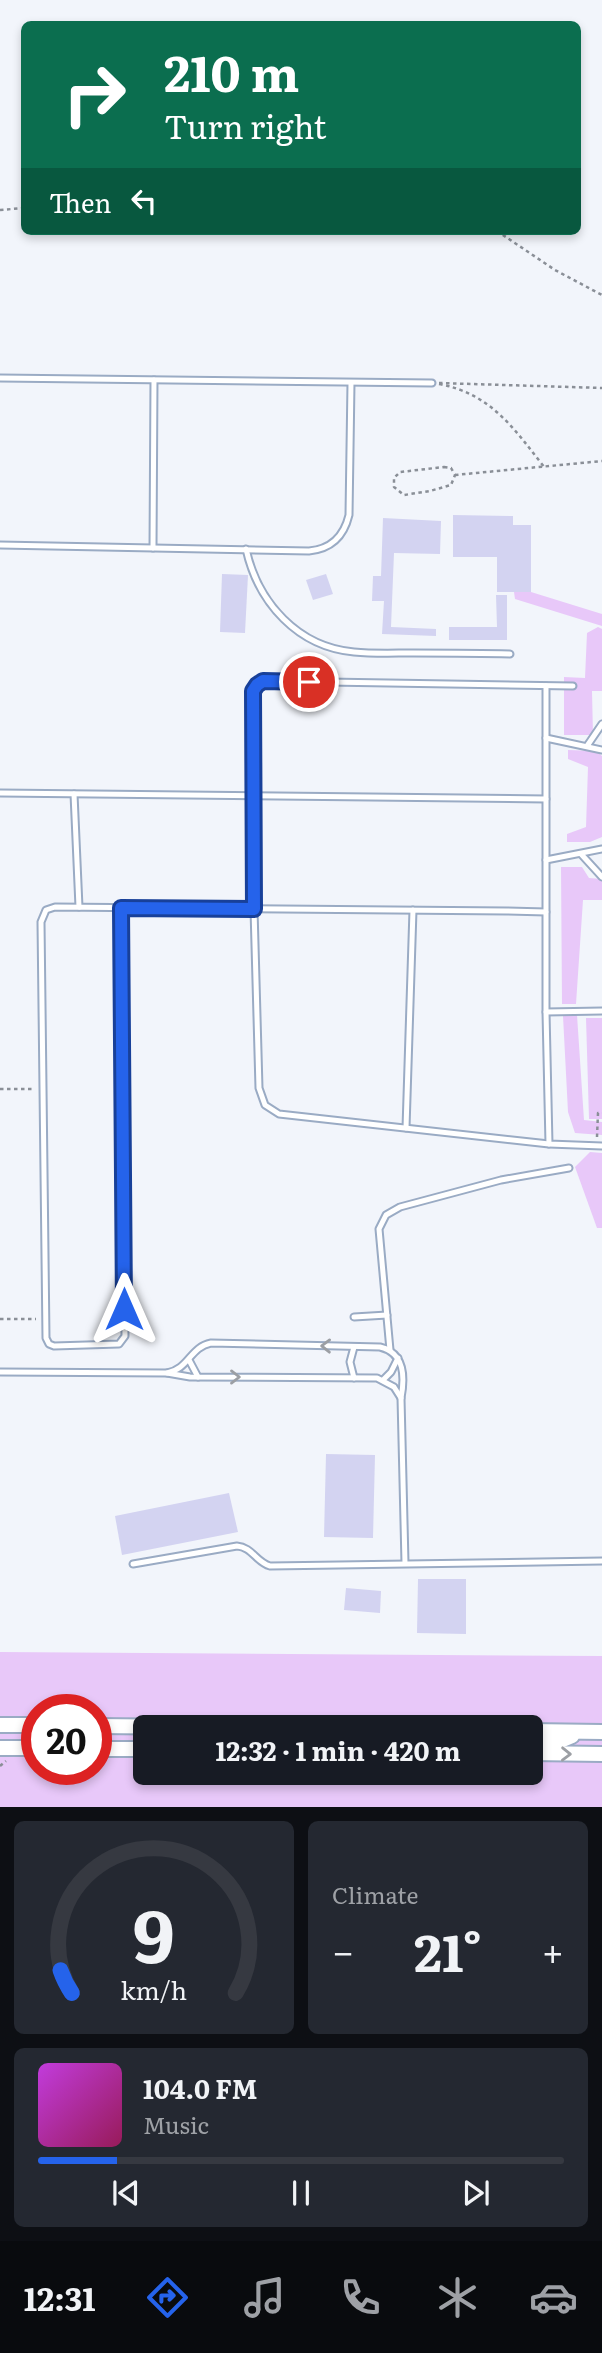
<!DOCTYPE html>
<meta charset="utf-8">
<style>
body{margin:0;font-family:Literata,serif;background:#242831;color:#f1f3f6;height:100vh;display:flex;flex-direction:column;font-size:26px;white-space:nowrap}
*{box-sizing:border-box;margin:0}
p{font-size:23px;color:#9ea1a6}
.icon{flex:none;width:38px;height:38px;fill:none;stroke:currentColor;stroke-width:2;stroke-linecap:round;stroke-linejoin:round}
.map{position:relative;height:1807px;overflow:hidden}
.sheet{display:flex;flex-direction:column;gap:14px;padding:14px;background:#0d0f14;flex:1}
.sheet>*{flex:none}
.banner{position:absolute;left:21px;top:21px;width:560px;height:214px;border-radius:10px;box-shadow:0 4px 10px #0003;background:#0b6e4f;color:#fff;overflow:hidden}
.speed{position:absolute;left:21px;top:1694px;display:flex;gap:14px;font-size:35px;font-weight:700;text-align:center}
.speed>*{display:grid;place-content:center;width:91px;height:91px;border-radius:50%;background:#171b24;box-shadow:0 4px 10px #0003;line-height:1}
.speed .limit{border:10px solid #d22;background:#fff;color:#111}
.pin{position:absolute;display:grid;place-items:center;width:60px;height:60px;color:#fff;margin:-30px;border:4px solid #fff;border-radius:50%;box-shadow:0 2px 7px #0007}
.me{position:absolute;width:77px;margin:-38px;rotate:0deg;stroke-linejoin:round;filter:drop-shadow(0 0 5px #0008)}
.turn{display:flex;align-items:center;gap:24px;height:147px;padding:0 28px;font-size:32px}
.turn .icon{width:91px;height:91px;stroke-width:2.5}
.turn b{display:block;font-size:49px;line-height:60px}
.then{display:flex;align-items:center;height:66px;padding:0 28px;background:#0003;gap:14px;font-size:26px}
.big{font-size:52px;font-weight:700;line-height:1.1}
.sheet .card{flex:1;display:flex;flex-direction:column;justify-content:center;gap:10px;min-width:0;padding:0 24px;border-radius:10px;background:#242831}
.sheet .dial{align-items:center;gap:0}
.dial svg{height:182px;overflow:visible;fill:none;stroke:#363941;stroke-width:7;stroke-linecap:round;text-anchor:middle}
.dial text{fill:#f1f3f6;stroke:none}
.song{display:flex;align-items:center;gap:21px}
.cover{width:84px;height:84px;border-radius:10px;background:linear-gradient(135deg,hsl(290 70% 55%),hsl(330 70% 35%))}
.played{height:7px;border-radius:4px;background:linear-gradient(90deg,#2563eb 15%,#363941 15%)}
.keys{display:flex;justify-content:space-around;direction:ltr}
.heat{display:flex;justify-content:space-between;align-items:center;font-size:38px;direction:ltr}
.sheet .tiles{flex:1;display:grid;gap:14px;grid-template-columns:1fr 1fr}
.card:last-child{grid-column:span 2}
.trip{position:absolute;left:133px;top:1715px;width:410px;height:70px;border-radius:10px;background:#171b24;box-shadow:0 4px 10px #0003;font-weight:700;line-height:70px;text-align:center}
.menu{display:flex;height:112px;justify-content:space-around;align-items:center;background:#090b0e;color:#9ea1a6}
.menu .icon{width:49px;height:49px}
.menu .on{color:#2563eb}
.menu b{font-size:32px;color:#f1f3f6}
.map>svg:first-child{display:block}
.green{fill:#e8c8f9;fill-rule:evenodd}
.building{fill:#d3d3f1}
.lines{fill:none;stroke-linecap:round;stroke-linejoin:round}
.lane-casing{stroke:#9aabc4;stroke-width:9}
.secondary-casing{stroke:#9aabc4;stroke-width:18}
.path{stroke:#8a8f97;stroke-width:2.5;stroke-dasharray:3.5 3.5;stroke-linecap:butt}
.lane{stroke:#fff;stroke-width:5}
.secondary{stroke:#fff;stroke-width:14}
.oneway{stroke:#9c9fa4}
.route-casing{stroke:#184099;stroke-width:18}
.route{stroke:#2563eb;stroke-width:12}
</style>
<div class="map">
<svg width="602" height="1807" viewBox="0 0 602 1807">
<rect width="100%" height="100%" fill="#f2f5fb"/>
<!-- green -->
<g class="green">
<path d="M514,592H531L602,614V626L515,599Z"/>
<path d="M598,627L602,629V691H592L593,735H564V677L585,678L587,633Z"/>
<path d="M568,750L596,751L602,756V837L590,842H567V834L586,827L588,767L568,759Z"/>
<path d="M561,867H582L589,878L602,879V900H583L576,1004H562Z"/>
<path d="M577,1015L584,1120L602,1122V1135L575,1133L568,1112L563,1016Z"/>
<path d="M586,1018H602V1119H589Z"/>
<path d="M590,1152L602,1153V1228H597L575,1167Z"/>
<path d="M0,1652L602,1656V1807H0ZM37,1710H96V1769H37ZM145,1727H530V1773H145Z"/>
</g>
<!-- building -->
<g class="building">
<path d="M453,515L513,516V525H531V592H497V557H453Z"/>
<path d="M383,518L441,521L440,554L394,553L391,627L436,629V636L382,634L384,601H372L373,576H381Z"/>
<path d="M222,574L248,575L245,633L220,632Z"/>
<path d="M326,574L333,594L313,600L306,580Z"/>
<path d="M496,595H507V640H449V627H497Z"/>
<path d="M326,1454L375,1455L373,1538L324,1537Z"/>
<path d="M229,1493L238,1532L122,1555L115,1516Z"/>
<path d="M418,1579H466V1634L417,1633Z"/>
<path d="M346,1588L381,1591L380,1613L344,1610Z"/>
</g>
<g class="lines">
<defs>
<g id="lane">
<path d="M0,378L432,383"/>
<path d="M0,545L309,551C331,549 344,536 349,515L351,383"/>
<path d="M153,548L154,380"/>
<path d="M246,549C258,603 298,647 354,652C374,654 394,653 413,653C445,653 478,653 510,654"/>
<path d="M546,686V1012L549,1144"/>
<path d="M573,686L267,681C259,681 254,686 253,695L254,909L259,1088L265,1105L279,1114L549,1144L602,1146"/>
<path d="M546,738L602,750"/>
<path d="M587,746L602,724"/>
<path d="M0,793L546,799"/>
<path d="M74,794L79,907"/>
<path d="M581,854L602,877"/>
<path d="M546,860L602,849"/>
<path d="M121,908L125,1336L119,1344L54,1346L49,1344L46,1338L41,922L46,910L55,907L507,911L546,912"/>
<path d="M546,1012L602,1011"/>
<path d="M406,1128L413,910"/>
<path d="M354,1317L387,1315"/>
<path d="M354,1347L350,1362L354,1378"/>
<path d="M390,1350L379,1229L386,1215L400,1207L501,1180L569,1168"/>
<path d="M189,1360L198,1377"/>
<path d="M0,1372L167,1373L190,1377L377,1378L394,1387L401,1398"/>
<path d="M167,1373C189,1369 190,1347 211,1343L380,1347C405,1353 405,1377 401,1398L405,1563"/>
<path d="M383,1380L391,1372L398,1358"/>
<path d="M133,1564L237,1546C252,1547 256,1562 270,1566L602,1561"/>
</g>
<g id="secondary">
<path d="M0,1725H37"/>
<path d="M96,1726L202,1727"/>
<path d="M530,1731L602,1732"/>
<path d="M530,1741H560L572,1736"/>
<path d="M0,1748H37"/>
<path d="M96,1749H145"/>
<path d="M530,1753L602,1754"/>
</g>
</defs>
<!-- lane casing -->
<use href="#lane" class="lane-casing"/>
<!-- secondary casing -->
<use href="#secondary" class="secondary-casing"/>
<!-- path -->
<g class="path">
<path d="M0,210L24,208"/>
<path d="M497,231L555,270L602,295"/>
<path d="M439,383L602,388"/>
<path d="M439,384C492,394 514,429 545,468"/>
<path d="M444,467L451,468L455,475L451,485L430,491L404,495L394,487V478L400,472Z"/>
<path d="M455,475L602,461"/>
<path d="M0,1089H35"/>
<path d="M597,1137L598,1113H602"/>
<path d="M0,1319H36"/>
<path d="M212,1719L520,1723"/>
<path d="M0,1766L6,1761"/>
</g>
<!-- lane -->
<use href="#lane" class="lane"/>
<!-- secondary -->
<use href="#secondary" class="secondary"/>
</g>
<!-- one-way arrows -->
<defs><path id="oneway-chevron" d="M-2-3.5L2.5 0L-2 3.5" fill="none" stroke-width="1.6" stroke-linecap="round" stroke-linejoin="round" transform="scale(1.75)"/></defs>
<g class="oneway">
<use href="#oneway-chevron" transform="translate(326 1346) rotate(-179)"/>
<use href="#oneway-chevron" transform="translate(235 1377)"/>
<use href="#oneway-chevron" transform="translate(566 1754) rotate(1)"/>
</g>
<g class="lines">
<defs>
<path id="route" d="M124,1309L121,908L254,909L253,691L257,685L263,681L309,682"/>
</defs>
<!-- route casing -->
<use href="#route" class="route-casing"/>
<!-- route -->
<use href="#route" class="route"/>
</g>
</svg>
<div class="speed"><div class="limit">20</div></div>
<div class="pin" style="left:309px;top:682px;background:#d93025"><svg class="icon" aria-label="arrive" viewBox="0 0 24 24"><path d="M6 21V4h12l-3 4 3 4H6"/></svg></div>
<svg class="me" style="left:124px;top:1309px" viewBox="-20 -20 40 40"><path d="M0-17L14 15 0 8-14 15z" fill="#2563eb" stroke="#fff" stroke-width="4"/></svg>
<div class="trip">12:32 · 1 min · 420 m</div>
<div class="banner">
<div class="turn"><svg class="icon" aria-label="right" viewBox="0 0 24 24"><path d="M7 20v-9h11M14 6l5 5-5 5"/></svg><div><b>210 m</b>Turn right</div></div>
<div class="then">Then<svg class="icon" aria-label="left" viewBox="0 0 24 24"><path d="M17 20v-9H6M10 6l-5 5 5 5"/></svg></div>
</div>
</div>
<section class="sheet">
<div class="tiles">
<div class="card dial"><svg viewBox="0 0 100 80">
<path d="M14 69A42 42 0 1 1 86 69"/>
<path d="M14 69A42 42 0 0 1 9 59" stroke="#2563eb"/>
<text x="50" y="56" font-size="32" font-weight="700">9</text>
<text x="50" y="72" font-size="11">km/h</text>
</svg></div>
<div class="card"><p>Climate</p>
<div class="heat"><a>−</a><b class="big">21°</b><a>+</a></div>
</div>
<div class="card">
<div class="song"><i class="cover"></i><div><b>104.0 FM</b><p>Music</p></div></div>
<div class="played"></div>
<div class="keys"><svg class="icon" aria-label="previous" viewBox="0 0 24 24"><path d="M18 5L8 12l10 7zM5 5v14"/></svg><svg class="icon" aria-label="pause" viewBox="0 0 24 24"><path d="M8 5v14M16 5v14"/></svg><svg class="icon" aria-label="next" viewBox="0 0 24 24"><path d="M6 5l10 7-10 7zM19 5v14"/></svg></div>
</div>
</div>
</section>
<nav class="menu">
<b>12:31</b>
<svg class="icon on" aria-label="directions" viewBox="0 0 24 24"><path d="M12 3l9 9-9 9-9-9zM9 14v-3h6M13 9l2 2-2 2"/></svg>
<svg class="icon" aria-label="music" viewBox="0 0 24 24"><path d="M9 18V5l10-2v13"/><circle cx="6" cy="18" r="3"/><circle cx="16" cy="16" r="3"/></svg>
<svg class="icon" aria-label="phone" viewBox="0 0 24 24"><path d="M5 4h4l2 5-3 2q2 4 5 5l2-3 5 2v4C11 20 4 13 5 4z"/></svg>
<svg class="icon" aria-label="climate" viewBox="0 0 24 24"><path d="M12 3v18M4 7l16 10M4 17L20 7"/></svg>
<svg class="icon" aria-label="car" viewBox="0 0 24 24"><path d="M5 17H2v-5l4-1 3-4h7l3 4 3 1v5h-3M9 17h6M6 11h13"/><circle cx="7" cy="17" r="2"/><circle cx="17" cy="17" r="2"/></svg>
</nav>
